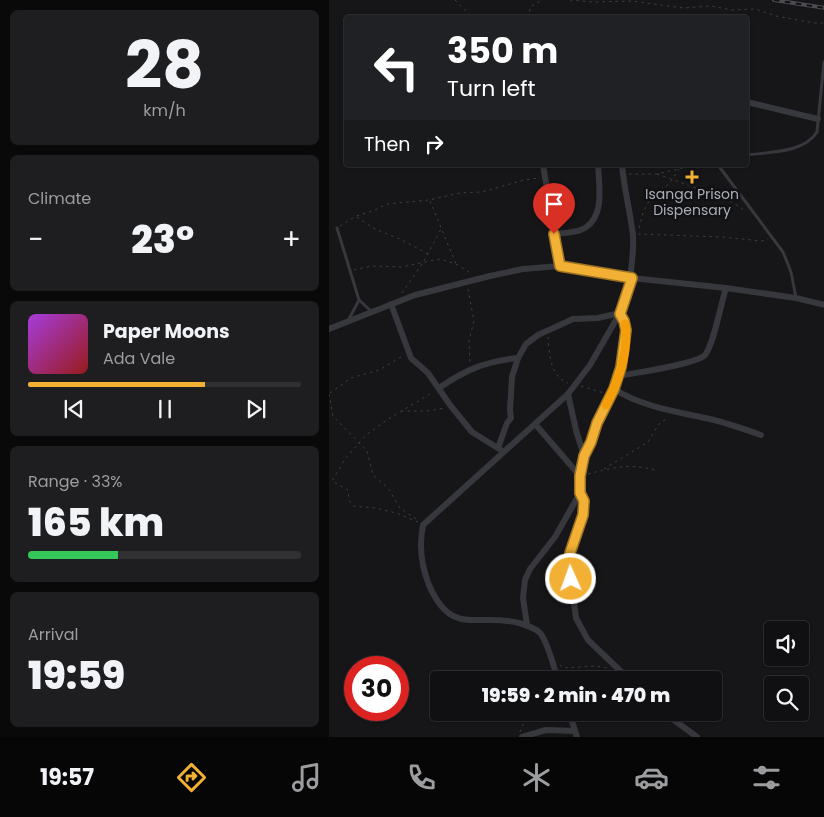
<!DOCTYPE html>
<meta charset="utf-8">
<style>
body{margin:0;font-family:Poppins,sans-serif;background:#1e1e20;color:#f1f3f6;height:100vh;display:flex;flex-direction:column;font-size:19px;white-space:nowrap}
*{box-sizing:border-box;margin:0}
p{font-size:16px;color:#9c9d9f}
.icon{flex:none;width:28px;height:28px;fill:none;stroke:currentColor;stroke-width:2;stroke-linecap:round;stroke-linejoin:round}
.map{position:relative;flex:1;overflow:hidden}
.panel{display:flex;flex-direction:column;gap:10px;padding:10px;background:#09090a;width:329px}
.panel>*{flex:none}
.guide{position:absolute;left:15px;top:15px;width:405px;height:152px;border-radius:5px;box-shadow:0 1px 4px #0004,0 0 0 1px #303032;background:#202124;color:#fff;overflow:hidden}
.controls{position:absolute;left:435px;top:621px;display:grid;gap:10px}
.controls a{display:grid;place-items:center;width:45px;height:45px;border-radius:5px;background:#101012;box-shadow:0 1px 4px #0004,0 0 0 1px #303032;font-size:25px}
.speed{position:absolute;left:15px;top:656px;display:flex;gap:10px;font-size:25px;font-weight:700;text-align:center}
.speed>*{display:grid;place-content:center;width:65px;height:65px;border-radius:50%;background:#101012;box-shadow:0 1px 4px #0004,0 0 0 1px #303032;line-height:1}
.speed .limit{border:8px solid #d22;background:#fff;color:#111}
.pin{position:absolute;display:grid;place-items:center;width:42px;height:42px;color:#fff;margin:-51px -21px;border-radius:50% 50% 50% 0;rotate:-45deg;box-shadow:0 0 5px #0007}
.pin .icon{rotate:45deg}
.me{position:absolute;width:55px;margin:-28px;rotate:358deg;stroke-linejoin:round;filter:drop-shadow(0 0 4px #0008)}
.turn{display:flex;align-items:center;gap:18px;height:105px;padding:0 20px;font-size:22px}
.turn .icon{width:65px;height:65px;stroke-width:2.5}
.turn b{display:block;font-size:35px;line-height:42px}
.then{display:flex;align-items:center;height:48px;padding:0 20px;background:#0003;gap:10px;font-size:19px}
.big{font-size:38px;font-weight:800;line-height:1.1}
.panel .card{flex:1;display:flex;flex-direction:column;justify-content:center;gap:8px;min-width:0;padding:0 18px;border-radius:8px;background:#1e1e20}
.panel .dial{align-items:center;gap:0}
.dial b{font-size:65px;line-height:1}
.song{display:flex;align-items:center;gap:15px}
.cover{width:60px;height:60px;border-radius:8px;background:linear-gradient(135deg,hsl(280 70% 55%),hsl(0 70% 35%))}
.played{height:5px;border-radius:2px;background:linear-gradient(90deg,#f2b134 65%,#303032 65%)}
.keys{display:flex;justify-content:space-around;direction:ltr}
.heat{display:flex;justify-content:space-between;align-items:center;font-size:28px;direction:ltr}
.charge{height:8px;border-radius:4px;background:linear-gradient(90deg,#34c759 33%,#303032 0)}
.trip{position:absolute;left:101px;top:671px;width:292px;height:50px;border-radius:5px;background:#101012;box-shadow:0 1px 4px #0004,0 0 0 1px #303032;font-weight:800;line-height:50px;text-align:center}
.tabs{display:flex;height:80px;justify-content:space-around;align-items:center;background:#060607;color:#9c9d9f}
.tabs .icon{width:35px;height:35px}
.tabs .on{color:#f2b134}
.tabs b{font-size:22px;color:#f1f3f6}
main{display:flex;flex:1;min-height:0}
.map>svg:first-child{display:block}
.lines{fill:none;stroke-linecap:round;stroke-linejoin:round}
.path{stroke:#3d3f44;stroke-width:1;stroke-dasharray:2.5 4;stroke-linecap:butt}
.lane{stroke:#37383d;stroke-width:3}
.street{stroke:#37383d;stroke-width:6}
.rail-casing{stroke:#4a4c52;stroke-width:4}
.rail{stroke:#111113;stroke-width:2;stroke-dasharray:5.5;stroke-linecap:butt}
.route-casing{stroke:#9d7322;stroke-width:12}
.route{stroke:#f2b134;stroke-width:9}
.slow{stroke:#f59e0b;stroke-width:9}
.poi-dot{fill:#f2b134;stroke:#111113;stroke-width:2}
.labels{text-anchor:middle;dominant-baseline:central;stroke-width:5;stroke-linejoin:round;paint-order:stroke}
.poi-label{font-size:14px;fill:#a8adb8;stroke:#111113}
</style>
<main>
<section class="panel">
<div class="card dial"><b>28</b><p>km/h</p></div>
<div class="card"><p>Climate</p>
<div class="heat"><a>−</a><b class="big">23°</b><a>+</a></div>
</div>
<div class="card">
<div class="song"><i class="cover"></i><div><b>Paper Moons</b><p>Ada Vale</p></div></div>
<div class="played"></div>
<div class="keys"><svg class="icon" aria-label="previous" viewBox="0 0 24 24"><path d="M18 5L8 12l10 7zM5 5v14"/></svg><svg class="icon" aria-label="pause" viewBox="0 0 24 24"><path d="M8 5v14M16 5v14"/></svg><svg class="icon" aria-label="next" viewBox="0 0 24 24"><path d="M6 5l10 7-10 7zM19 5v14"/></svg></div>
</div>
<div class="card"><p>Range · 33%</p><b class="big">165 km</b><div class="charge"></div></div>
<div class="card"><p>Arrival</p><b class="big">19:59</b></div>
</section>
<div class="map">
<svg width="496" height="737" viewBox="0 0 496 737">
<rect width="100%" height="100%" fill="#161618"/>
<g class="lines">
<!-- path -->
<g class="path">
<path d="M126,0L144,18"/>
<path d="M241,0L264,2L303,1L354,8L382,6L403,10L426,9L447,16L485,23H496"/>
<path d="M200,18L201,7L213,0"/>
<path d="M300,174H328L366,165"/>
<path d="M328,174L398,199L417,211"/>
<path d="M101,201L127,264"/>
<path d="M28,217L44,228L73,240L99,254"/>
<path d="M11,226L27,216L44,211L58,204L100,200L131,193L153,192L195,180L209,178"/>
<path d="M310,228L314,213L322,197L340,184L350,169"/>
<path d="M309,234L393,237L433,241L439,239"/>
<path d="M25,270L42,266L72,267L111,259L127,264L143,274"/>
<path d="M139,289L145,321L140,340L141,364"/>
<path d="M73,293L95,261L112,229"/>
<path d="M219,337C220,352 221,377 239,383"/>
<path d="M252,386L275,393"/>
<path d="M1,393L22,378L50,370L74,356"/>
<path d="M0,394L4,416L38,451L44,475L59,488L71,508L90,521"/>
<path d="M72,411H98L116,408"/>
<path d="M275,469L319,442L329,425L339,417"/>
<path d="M259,474C282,468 301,463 326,470"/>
<path d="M89,522L67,513L46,508L24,506L20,500L19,490L3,481L16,459L37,435L58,420L104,392"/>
<path d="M231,665L234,668L266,666L278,668"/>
<path d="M214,680L218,667"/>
<path d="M191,732L199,712"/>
</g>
<!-- lane -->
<g class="lane">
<path d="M418,155C440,152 475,153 488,132L495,62"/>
<path d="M389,165L454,252L462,272L467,298"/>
<path d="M8,228L30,300L42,311"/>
<path d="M20,319L30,300"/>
</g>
<!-- street -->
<g class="street">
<path d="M418,102L489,119"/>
<path d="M214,165L231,266"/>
<path d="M293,165C295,188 301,211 304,235C305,249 303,263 301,278"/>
<path d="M225,234C235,233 248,233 256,228C276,216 270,185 269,165"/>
<path d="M62,304L82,358L99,373L121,405L143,432L172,450"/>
<path d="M0,329L86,295L161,276L194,269L231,266L303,278L397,288L467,298L496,305"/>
<path d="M290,376C305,373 368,364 376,355C385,344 392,303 397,288"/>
<path d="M110,388C136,370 157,361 189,358"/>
<path d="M285,389C313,407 349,412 381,419C398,423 415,429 432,435"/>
<path d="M207,425L251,476"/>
<path d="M169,448L178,423L182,418L181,410L183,377L189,358L197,344L209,335L244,319L269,318L291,313C298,325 297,334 295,347C291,377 282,393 270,420C264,432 262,444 255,456"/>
<path d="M251,493L255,501L254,515L241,553L242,579L247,618L259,640L301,680"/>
<path d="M198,625L194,598L196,580L201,569L226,537L251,493V476L255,456L247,430L239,394"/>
<path d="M229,680C225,668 219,642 211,633C206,628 197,625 190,623C148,612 123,638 100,585C92,565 90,545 94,525L239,394L261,365L291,313L303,278"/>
<path d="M240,712L248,737"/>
<path d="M334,712L368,737"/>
<path d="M193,737L217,730L246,731"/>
</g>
<defs>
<path id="rail" d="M445,0L496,8"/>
</defs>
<!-- rail casing -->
<use href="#rail" class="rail-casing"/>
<!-- rail -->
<use href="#rail" class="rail"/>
</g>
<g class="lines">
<defs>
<path id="route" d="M225,234L231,266L303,278L291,314L295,321L297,330L292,367L285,389L268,423L262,442L255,456L251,476V493L255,501L254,515L241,553L242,579"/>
</defs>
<!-- route casing -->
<use href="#route" class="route-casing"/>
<!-- route -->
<use href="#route" class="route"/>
<!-- slow -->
<path class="slow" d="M277,405C289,382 300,351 296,324"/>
</g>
<!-- markers -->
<path class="poi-dot" d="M360.5 169.5h5v5h5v5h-5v5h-5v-5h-5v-5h5z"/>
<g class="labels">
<!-- poi labels -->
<g class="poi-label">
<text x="363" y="194">Isanga Prison<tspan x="363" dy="16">Dispensary</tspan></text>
</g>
</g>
</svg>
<div class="controls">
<a><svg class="icon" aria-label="sound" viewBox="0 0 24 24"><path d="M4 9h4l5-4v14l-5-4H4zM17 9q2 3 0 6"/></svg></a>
<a><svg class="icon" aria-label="search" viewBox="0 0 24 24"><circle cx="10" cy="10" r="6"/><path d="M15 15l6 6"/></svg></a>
</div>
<div class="speed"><div class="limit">30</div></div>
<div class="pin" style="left:225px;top:234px;background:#d93025"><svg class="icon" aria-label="arrive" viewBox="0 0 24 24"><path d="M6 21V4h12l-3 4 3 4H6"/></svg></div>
<svg class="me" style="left:242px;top:579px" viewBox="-20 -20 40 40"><circle r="17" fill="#f2b134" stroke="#fff" stroke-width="3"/><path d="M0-11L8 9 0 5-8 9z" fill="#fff"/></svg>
<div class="trip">19:59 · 2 min · 470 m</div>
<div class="guide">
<div class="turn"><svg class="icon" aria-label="left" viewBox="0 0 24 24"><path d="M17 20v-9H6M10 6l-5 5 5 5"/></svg><div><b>350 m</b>Turn left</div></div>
<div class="then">Then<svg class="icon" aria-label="right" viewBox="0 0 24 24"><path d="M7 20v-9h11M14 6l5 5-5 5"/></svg></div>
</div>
</div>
</main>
<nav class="tabs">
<b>19:57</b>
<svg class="icon on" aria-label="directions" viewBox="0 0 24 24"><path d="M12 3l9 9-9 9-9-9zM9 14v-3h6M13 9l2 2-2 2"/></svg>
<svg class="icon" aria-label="music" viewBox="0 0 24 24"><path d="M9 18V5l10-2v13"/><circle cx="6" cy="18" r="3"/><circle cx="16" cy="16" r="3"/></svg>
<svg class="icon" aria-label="phone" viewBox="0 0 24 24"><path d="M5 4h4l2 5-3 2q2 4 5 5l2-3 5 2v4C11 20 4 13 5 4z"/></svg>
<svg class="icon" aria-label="climate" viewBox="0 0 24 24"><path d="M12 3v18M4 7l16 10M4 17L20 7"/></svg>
<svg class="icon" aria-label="car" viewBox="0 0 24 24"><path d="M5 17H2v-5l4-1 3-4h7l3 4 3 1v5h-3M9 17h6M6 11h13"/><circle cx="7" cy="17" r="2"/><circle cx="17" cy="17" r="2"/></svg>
<svg class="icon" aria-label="filters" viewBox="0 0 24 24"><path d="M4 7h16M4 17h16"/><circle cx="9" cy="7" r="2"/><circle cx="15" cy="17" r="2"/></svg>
</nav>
